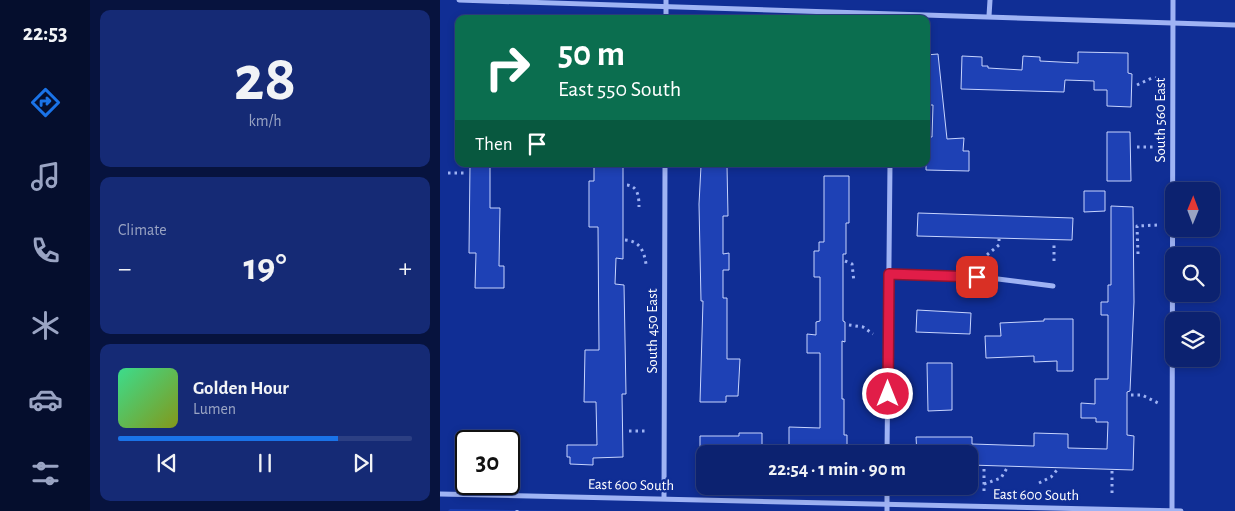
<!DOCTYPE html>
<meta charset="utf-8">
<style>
body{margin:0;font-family:"Alegreya Sans",sans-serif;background:#152a75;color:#f1f3f6;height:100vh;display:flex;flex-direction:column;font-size:19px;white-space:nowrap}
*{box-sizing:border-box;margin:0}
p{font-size:16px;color:#9aa4c3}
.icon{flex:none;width:28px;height:28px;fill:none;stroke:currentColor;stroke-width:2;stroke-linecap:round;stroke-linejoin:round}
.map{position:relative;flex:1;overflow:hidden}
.details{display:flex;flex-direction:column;gap:10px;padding:10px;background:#07133e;width:350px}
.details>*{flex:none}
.top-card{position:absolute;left:15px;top:15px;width:475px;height:152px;border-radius:10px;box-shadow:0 2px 8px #0003,0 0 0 1px #2c3f83;background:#0b6e4f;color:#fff;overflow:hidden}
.needle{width:32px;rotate:1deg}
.controls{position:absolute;left:725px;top:182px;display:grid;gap:10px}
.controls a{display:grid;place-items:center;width:55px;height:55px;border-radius:10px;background:#0c2270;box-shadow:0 2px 8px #0003,0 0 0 1px #2c3f83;font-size:25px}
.speed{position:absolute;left:15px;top:430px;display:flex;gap:10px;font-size:25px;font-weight:700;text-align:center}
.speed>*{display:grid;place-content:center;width:65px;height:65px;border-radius:50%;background:#0c2270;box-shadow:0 2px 8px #0003,0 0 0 1px #2c3f83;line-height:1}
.speed .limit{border:2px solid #111;border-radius:8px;background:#fff;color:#111}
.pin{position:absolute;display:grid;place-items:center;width:42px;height:42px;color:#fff;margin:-21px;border-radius:10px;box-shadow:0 2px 8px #0006}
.me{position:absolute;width:55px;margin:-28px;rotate:0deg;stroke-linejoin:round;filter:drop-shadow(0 0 4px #0008)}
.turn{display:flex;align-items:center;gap:18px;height:105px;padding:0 20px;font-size:22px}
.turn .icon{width:65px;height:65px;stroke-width:2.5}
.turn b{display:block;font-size:35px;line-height:42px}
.then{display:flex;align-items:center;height:48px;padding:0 20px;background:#0003;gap:10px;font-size:19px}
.big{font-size:38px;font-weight:600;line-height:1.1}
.details .card{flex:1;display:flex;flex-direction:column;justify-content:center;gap:8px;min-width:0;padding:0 18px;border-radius:10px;background:#152a75}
.details .dial{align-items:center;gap:0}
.dial b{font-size:65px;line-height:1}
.song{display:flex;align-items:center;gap:15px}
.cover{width:60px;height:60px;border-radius:8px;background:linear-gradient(135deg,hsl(150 70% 55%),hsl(70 70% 35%))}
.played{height:5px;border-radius:2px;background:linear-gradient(90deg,#1a73e8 75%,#2c3f83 75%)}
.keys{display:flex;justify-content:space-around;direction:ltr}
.heat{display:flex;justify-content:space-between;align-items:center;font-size:28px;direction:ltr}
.trip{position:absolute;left:256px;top:445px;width:282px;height:50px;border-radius:10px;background:#0c2270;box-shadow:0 2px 8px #0003,0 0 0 1px #2c3f83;font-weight:600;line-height:50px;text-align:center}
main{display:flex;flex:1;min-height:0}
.dock{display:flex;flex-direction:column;width:90px;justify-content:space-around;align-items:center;background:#050e2d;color:#9aa4c3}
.dock .icon{width:35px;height:35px}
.dock .active{color:#1a73e8}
.dock b{font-size:22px;color:#f1f3f6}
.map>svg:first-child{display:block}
.green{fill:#183cb0}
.building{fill:#1e41b5;stroke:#c7d4fe}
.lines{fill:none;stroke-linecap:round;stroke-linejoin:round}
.path{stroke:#9fb3f4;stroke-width:3;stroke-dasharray:2.5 4;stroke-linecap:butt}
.minor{stroke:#9fb3f4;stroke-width:5}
.route-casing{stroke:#92132f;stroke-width:12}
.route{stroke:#e11d48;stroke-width:9}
.labels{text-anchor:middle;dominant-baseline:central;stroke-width:5;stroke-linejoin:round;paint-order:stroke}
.street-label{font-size:15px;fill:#fff;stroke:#102e95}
</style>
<main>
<nav class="dock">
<b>22:53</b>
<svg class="icon active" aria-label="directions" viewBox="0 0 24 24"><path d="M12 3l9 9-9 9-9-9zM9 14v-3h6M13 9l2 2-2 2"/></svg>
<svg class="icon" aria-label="music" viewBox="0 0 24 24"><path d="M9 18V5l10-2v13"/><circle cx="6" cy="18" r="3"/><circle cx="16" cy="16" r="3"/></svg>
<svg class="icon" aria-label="phone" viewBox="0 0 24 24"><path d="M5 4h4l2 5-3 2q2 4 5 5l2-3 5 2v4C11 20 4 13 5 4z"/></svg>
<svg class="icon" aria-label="climate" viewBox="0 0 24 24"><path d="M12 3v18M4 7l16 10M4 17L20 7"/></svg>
<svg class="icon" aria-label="car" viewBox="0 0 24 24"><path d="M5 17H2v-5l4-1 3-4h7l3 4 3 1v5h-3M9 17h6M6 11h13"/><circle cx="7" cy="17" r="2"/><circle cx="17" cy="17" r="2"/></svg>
<svg class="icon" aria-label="filters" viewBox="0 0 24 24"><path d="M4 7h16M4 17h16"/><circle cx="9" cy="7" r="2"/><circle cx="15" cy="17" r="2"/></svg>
</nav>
<section class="details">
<div class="card dial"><b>28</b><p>km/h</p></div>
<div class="card"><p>Climate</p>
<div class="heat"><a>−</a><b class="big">19°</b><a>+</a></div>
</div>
<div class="card">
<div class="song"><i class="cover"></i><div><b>Golden Hour</b><p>Lumen</p></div></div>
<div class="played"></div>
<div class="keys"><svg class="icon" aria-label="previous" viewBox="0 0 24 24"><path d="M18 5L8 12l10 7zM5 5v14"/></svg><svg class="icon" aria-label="pause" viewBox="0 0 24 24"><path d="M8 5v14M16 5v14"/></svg><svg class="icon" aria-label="next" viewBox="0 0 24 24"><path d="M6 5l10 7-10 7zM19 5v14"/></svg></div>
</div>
</section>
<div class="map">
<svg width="795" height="511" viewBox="0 0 795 511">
<rect width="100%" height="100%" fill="#102e95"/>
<!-- green -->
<path class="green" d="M10,509L134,511H8Z"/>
<!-- building -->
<g class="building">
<path d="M638,52L688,53V73L692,74L691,107L667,106V90H654V81L625,80L624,92L521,89L522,56L542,57V66H548V68L582,70L583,56L600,57V61L638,63Z"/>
<path d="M498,54L507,139L524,138L523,151H529V171L486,170V137H492L493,105H486V55Z"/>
<path d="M667,132H690L691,181H667Z"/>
<path d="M30,164H50V208H60L59,266H64V288H35L36,253H29Z"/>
<path d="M154,164H183V259L176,258L175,284L184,285L186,394H182L183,457L153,458V465L130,464V457H127V445H157L156,402H144L145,350H159L158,227H149V181H154Z"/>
<path d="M261,166H287L288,216H283V254L289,253V270H283V298H287V359H300L298,396H286V402H260L263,301H261L259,204Z"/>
<path d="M384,176H409V223H406V254H403V321L405,322V342L402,341V399H404V435H407V454H349V427L380,428V353H367V334L376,335V322L380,321V277H374V251H379V242H384Z"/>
<path d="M644,191H665V211L644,212Z"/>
<path d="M671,206L693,207L694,302L690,391L687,392V435L694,436L693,470L530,465V454H477L476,437H532V444L594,446V433L628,434V448L667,449L668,422H656V418H641V403L655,404V379H668V315H661V302H668V285H671Z"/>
<path d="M478,213L633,218L632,240L477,236Z"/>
<path d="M477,310L531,313L530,334L476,332Z"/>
<path d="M604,319H633V371H617V361L594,362V356L546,358L545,336H561L560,323L604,321Z"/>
<path d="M487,363H512V410L488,411Z"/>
<path d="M299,433H322V454H260V436H299Z"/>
</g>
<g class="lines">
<!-- path -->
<g class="path">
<path d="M697,85L712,78H718"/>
<path d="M697,147H718"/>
<path d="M8,173H25"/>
<path d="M187,185C198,186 199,197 199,207"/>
<path d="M771,198H774"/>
<path d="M185,240C200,241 204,251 206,264"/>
<path d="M698,254L697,226L718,225"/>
<path d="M542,259L559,245V239"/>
<path d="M405,261L412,264L414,282"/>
<path d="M614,261V242"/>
<path d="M409,325L423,327L433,334"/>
<path d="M691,395H702L718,403"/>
<path d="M189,431H208"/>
<path d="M599,483L611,477L617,470"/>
<path d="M544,484L561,478L567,468"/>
<path d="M544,491V467"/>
<path d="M672,493V471"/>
<path d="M77,511V510"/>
</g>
<!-- minor -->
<g class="minor">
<path d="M19,0L795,25"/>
<path d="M549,16L550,0"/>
<path d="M226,19V0"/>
<path d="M449,274L542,277L613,286"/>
<path d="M447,454L450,164"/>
<path d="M0,494L741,511"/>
<path d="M224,498L225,164"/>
<path d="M447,511V486"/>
<path d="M732,511L733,0"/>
</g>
</g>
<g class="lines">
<defs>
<path id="route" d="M448,394L449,274L537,277"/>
</defs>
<!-- route casing -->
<use href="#route" class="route-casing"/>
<!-- route -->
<use href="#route" class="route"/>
</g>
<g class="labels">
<!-- street labels -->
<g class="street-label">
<text transform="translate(720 120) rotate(-90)">South 560 East</text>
<text transform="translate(212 331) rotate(-90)">South 450 East</text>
<text transform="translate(191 485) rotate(1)">East 600 South</text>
<text transform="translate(596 495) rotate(1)">East 600 South</text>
</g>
</g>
</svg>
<div class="controls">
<a><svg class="needle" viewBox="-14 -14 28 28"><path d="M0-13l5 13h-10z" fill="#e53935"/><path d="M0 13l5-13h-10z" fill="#9aa4c3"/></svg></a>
<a><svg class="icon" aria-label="search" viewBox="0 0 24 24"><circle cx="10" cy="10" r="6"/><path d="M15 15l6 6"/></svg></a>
<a><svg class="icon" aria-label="layers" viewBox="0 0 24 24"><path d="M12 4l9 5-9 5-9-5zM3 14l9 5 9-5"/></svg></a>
</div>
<div class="speed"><div class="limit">30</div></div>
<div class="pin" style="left:537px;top:277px;background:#d93025"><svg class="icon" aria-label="arrive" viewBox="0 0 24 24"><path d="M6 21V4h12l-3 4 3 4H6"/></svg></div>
<svg class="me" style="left:448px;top:394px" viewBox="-20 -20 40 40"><circle r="17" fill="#e11d48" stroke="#fff" stroke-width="3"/><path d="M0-11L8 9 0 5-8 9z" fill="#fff"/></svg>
<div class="trip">22:54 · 1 min · 90 m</div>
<div class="top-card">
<div class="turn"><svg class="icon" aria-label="right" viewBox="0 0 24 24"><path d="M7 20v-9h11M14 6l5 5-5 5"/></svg><div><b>50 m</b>East 550 South</div></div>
<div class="then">Then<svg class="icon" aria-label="arrive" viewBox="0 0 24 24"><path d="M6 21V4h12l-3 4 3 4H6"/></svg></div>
</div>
</div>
</main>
